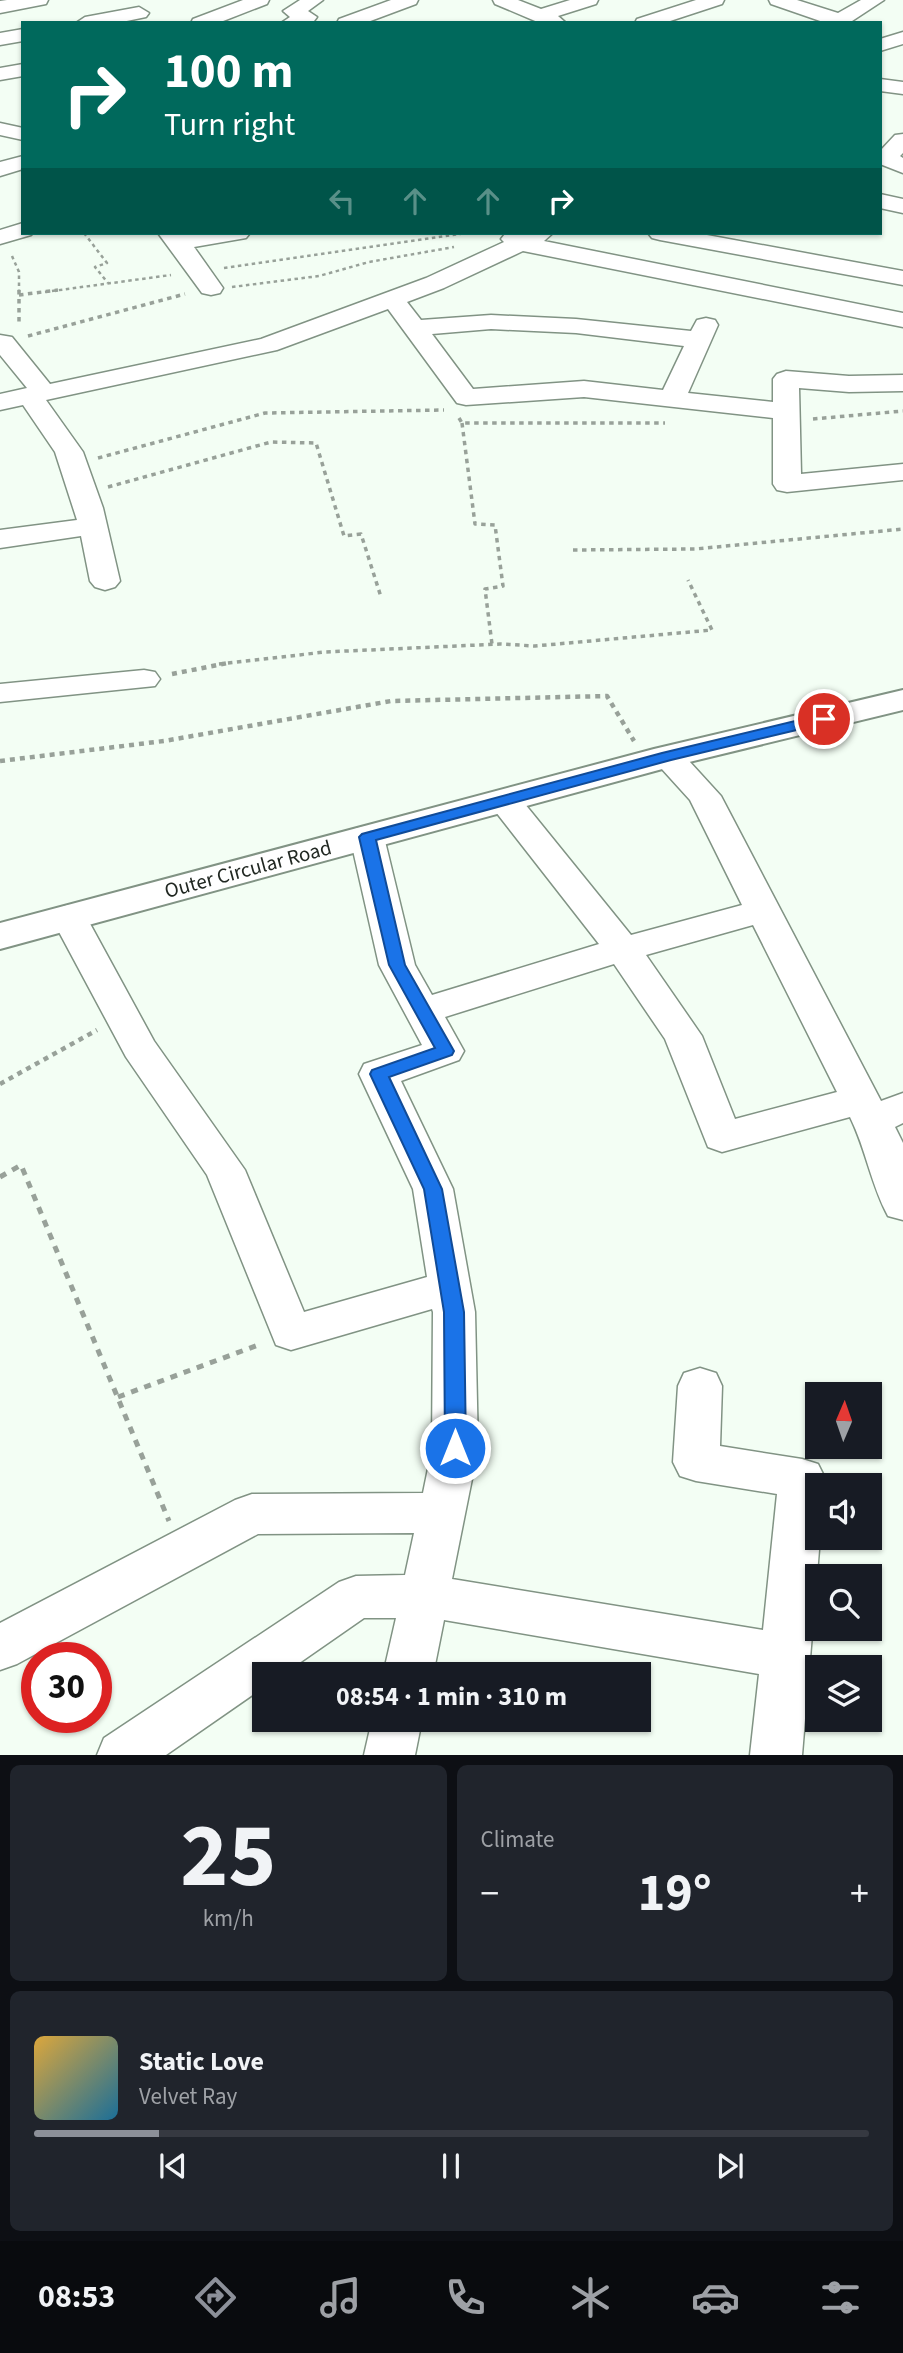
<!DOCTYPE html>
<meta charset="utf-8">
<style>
body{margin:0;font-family:"Source Sans 3",sans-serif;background:#20242c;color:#f1f3f6;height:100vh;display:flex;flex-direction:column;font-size:26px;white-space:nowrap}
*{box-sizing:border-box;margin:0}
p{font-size:23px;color:#9ea1a6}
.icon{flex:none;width:38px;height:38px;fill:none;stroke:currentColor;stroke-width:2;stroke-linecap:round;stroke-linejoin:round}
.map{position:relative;height:1755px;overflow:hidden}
.sheet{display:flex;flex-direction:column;gap:10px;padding:10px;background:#0d0f14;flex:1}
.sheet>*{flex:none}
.guide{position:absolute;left:21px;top:21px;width:861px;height:214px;border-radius:0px;box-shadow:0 2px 5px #0004;background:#00695c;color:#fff;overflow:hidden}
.needle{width:46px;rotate:2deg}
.tools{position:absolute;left:805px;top:1382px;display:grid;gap:14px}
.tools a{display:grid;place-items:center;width:77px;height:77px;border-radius:0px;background:#171b24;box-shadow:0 2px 5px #0004;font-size:35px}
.speed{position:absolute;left:21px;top:1642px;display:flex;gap:14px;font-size:35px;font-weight:700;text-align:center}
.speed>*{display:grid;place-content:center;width:91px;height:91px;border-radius:50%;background:#171b24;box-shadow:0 2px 5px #0004;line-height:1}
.speed .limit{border:10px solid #d22;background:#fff;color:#111}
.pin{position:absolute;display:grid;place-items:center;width:60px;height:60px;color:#fff;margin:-30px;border:4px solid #fff;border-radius:50%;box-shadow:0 2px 7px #0007}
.me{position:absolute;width:77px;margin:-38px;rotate:0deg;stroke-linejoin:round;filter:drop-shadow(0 0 5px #0008)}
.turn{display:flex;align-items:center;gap:24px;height:147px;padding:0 28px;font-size:32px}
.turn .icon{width:91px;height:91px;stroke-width:2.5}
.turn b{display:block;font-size:49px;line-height:60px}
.lanes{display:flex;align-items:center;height:66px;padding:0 28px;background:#0003;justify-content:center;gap:35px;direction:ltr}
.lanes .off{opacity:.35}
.big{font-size:52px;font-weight:700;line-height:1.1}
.sheet .widget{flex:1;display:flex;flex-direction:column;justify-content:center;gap:10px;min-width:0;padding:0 24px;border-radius:10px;background:#20242c}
.sheet .dial{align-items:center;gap:0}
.dial b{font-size:91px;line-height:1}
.song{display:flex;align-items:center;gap:21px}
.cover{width:84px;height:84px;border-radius:10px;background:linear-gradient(135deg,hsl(40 70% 55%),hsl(200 70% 35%))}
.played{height:7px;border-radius:4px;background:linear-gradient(90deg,#8c9099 15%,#363941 15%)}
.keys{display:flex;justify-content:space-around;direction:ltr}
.heat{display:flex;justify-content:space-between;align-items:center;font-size:38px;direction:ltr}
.sheet .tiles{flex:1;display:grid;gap:10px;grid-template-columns:1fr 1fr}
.widget:last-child{grid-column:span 2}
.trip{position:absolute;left:252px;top:1662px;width:399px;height:70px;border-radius:0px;background:#171b24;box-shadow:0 2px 5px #0004;font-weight:700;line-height:70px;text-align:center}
.dock{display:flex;height:112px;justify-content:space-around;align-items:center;background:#090b0e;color:#9ea1a6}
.dock .icon{width:49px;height:49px}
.dock .current{color:#8c9099}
.dock b{font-size:32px;color:#f1f3f6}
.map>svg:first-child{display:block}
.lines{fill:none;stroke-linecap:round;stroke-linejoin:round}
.minor-casing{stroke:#819384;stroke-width:3}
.tertiary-casing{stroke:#819384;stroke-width:4}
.path-far3{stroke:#98a199;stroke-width:2.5;stroke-dasharray:3.5 3.5;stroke-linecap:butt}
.path-far2{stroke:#98a199;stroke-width:3.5;stroke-dasharray:4.5 4.5;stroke-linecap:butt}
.path-far1{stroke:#98a199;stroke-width:4.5;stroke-dasharray:5 5;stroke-linecap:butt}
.path{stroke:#98a199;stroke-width:5;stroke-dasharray:7 7;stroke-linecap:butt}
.minor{fill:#fff;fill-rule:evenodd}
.tertiary{fill:#fff;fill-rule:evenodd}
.route{fill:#1a73e8;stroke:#114b97;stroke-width:2}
.labels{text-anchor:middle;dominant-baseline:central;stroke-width:5;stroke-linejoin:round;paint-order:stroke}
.street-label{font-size:21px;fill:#212822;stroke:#fff}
</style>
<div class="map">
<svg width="903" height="1755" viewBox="0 0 903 1755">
<rect width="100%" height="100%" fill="#f3fef4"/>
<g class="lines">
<defs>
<g id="minor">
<path d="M7,0H48L46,4L0,13V1Z"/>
<path d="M243,0H269L267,4L218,23H191L193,19Z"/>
<path d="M300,0H323L308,11L317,17L314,21L281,23L290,17L283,11Z"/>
<path d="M391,0H418L416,4L365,23H337L339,19Z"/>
<path d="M493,0H518L541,9L570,0H598L596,4L558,16L566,23H540L495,4Z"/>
<path d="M696,0H724L722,4L664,23H635L637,19Z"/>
<path d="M769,0H797L838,13L861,0H884L849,23H826L771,4Z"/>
<path d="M139,7L149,13L146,17L117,23H76L85,17Z"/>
<path d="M23,29V41L0,45V33Z"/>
<path d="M903,32V44L880,51V39Z"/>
<path d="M23,64V76L0,80V68Z"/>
<path d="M880,79L903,82V94L880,91Z"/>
<path d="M0,123L23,128V140L0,135Z"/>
<path d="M903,134V153L900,156L903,158V173L880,164V151L895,135Z"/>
<path d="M23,156V169L0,176V162Z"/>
<path d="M880,194L903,199V213L880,208Z"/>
<path d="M23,223V233H33L31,235L0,244V230Z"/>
<path d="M158,233H250L246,238L194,247L223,288L220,293L211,295L202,293Z"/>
<path d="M510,233H553L544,241L903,313V327L523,251L444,288L407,302L421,320L491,315L576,319L691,331L697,320L706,318L715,320L718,325L688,393L773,402V379L777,374L786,371L849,376L903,375V391L849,392L799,388L801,474L903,464V480L787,492L777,490L773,484V418L584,397L466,405L457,403L388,309L277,350L46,400L83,452L103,508L120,581L115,587L105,590L95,587L90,581L81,536L0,548V530L77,520L55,452L23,405L0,410V394L27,388L0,355V335L12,337L50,384L261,339L426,278L504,242L501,239L505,234ZM491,329L576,333L684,346L663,390L584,381L473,389L432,334Z"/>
<path d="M648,233H696L903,271V285L660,240L652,238Z"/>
<path d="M144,670L155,672L160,679L155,686L0,702V684Z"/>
<path d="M667,747L679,750L721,796L881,1101L903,1093V1123L895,1127L903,1143V1220L888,1216C871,1185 866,1149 850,1117L722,1152L708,1147L665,1039L614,964L445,1017L464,1051L459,1060L401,1081L453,1189L475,1312L478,1449L452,1579L763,1630L777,1494L696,1481L680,1476L673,1462L678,1386L684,1373L700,1368L716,1373L722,1386L720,1446L802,1459L818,1464L825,1478L824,1486H817V1538H820L802,1755H750L759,1674L444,1620L433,1675H383L396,1618H364L282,1675H264V1687L166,1755H97L104,1738L339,1582L356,1576L405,1575L414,1533L258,1534L17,1664L0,1670V1623L235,1500L252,1494L423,1493L432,1449L433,1312L432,1309L291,1350L276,1345L207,1175L126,1057L51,917L56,909L69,905L82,909L154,1041L245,1170L304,1312L427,1277L413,1189L359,1074L364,1064L422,1045L379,965L350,837L355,829L367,826L379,829L384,837L415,965L432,995L599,944L492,807L487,800L492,793L504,790L516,793L631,935L742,905L690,800L651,757L655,750ZM753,925L837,1092L735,1119L702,1036L646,955Z"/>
<path d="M372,1720H422L415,1755H364Z"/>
</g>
<path id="tertiary" d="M903,690V710L677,765L0,949V923L654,749Z"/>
</defs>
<!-- minor casing -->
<use href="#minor" class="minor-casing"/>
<!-- tertiary casing -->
<use href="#tertiary" class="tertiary-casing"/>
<!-- path-far3 -->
<g class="path-far3">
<path d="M84,233L107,263L95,267L108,283"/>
<path d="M12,256L19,272V292"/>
<path d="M224,268L467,233"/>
<path d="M232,287L319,276L369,262L454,247"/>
<path d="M45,292L171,275"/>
</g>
<!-- path-far2 -->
<g class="path-far2">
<path d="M19,290V326"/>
<path d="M19,295L58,290"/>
<path d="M28,336L185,294"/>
<path d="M459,418L462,423H665"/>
<path d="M813,419L903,411"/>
<path d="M462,423L475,524L495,525L503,586L485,589L492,644"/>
<path d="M98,458L265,413L444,410"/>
<path d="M108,487L271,442L316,443L344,536L361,534L381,597"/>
<path d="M573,550L695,549L903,529"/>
<path d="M219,664L325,652L500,644L535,646L712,630L688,580"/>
</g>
<!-- path-far1 -->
<g class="path-far1">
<path d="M172,674L228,663"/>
<path d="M0,761L164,741L391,701L607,696L634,741"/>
<path d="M0,1084L97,1030"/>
</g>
<!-- path -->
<g class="path">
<path d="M0,1177L21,1165L169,1521"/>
<path d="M118,1397L261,1344"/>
</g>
<!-- minor -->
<use href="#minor" class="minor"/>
<!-- tertiary -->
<use href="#tertiary" class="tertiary"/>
</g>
<!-- route -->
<path class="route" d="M824,714L830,716L832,719L830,722L671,760L376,840L405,965L454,1051L452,1055L389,1077L442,1189L464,1312L466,1448L463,1455L455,1457L448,1455L445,1448L444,1312L424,1189L370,1074L372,1070L435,1048L389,965L359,837L362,834L662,753Z"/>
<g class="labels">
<!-- street labels -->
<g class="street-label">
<text transform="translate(248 869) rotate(-15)">Outer Circular Road</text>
</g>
</g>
</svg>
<div class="tools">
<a><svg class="needle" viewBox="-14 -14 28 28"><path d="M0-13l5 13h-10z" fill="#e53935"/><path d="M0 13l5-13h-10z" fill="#9ea1a6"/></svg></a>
<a><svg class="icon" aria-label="sound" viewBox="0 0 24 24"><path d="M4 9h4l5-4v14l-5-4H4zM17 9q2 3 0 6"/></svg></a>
<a><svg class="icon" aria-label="search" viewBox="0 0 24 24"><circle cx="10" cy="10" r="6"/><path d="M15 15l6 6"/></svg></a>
<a><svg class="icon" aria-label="layers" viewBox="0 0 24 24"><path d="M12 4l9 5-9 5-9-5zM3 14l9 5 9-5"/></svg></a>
</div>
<div class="speed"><div class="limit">30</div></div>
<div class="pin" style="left:824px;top:719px;background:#d93025"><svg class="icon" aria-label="arrive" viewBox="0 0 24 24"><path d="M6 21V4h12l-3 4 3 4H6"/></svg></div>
<svg class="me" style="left:455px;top:1448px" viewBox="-20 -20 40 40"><circle r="17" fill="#1a73e8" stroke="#fff" stroke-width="3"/><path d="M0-11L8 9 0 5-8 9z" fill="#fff"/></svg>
<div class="trip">08:54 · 1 min · 310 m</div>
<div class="guide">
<div class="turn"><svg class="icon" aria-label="right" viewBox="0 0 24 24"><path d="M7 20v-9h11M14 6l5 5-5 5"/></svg><div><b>100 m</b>Turn right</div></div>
<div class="lanes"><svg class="icon off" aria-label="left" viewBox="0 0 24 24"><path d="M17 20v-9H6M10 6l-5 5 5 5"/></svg><svg class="icon off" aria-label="ahead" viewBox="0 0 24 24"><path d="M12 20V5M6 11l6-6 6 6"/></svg><svg class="icon off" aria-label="ahead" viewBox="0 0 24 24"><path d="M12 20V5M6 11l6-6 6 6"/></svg><svg class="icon" aria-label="right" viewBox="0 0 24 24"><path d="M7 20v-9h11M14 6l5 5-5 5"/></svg></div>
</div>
</div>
<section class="sheet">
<div class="tiles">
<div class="widget dial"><b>25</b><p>km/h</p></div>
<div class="widget"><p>Climate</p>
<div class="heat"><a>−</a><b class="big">19°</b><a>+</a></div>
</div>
<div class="widget">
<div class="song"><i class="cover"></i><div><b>Static Love</b><p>Velvet Ray</p></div></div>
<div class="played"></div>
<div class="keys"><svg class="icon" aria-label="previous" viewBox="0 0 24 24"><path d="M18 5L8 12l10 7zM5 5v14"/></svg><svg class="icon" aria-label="pause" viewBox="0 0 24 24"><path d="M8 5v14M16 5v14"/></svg><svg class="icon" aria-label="next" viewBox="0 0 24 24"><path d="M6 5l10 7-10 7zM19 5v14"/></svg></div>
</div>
</div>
</section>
<nav class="dock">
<b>08:53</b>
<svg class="icon current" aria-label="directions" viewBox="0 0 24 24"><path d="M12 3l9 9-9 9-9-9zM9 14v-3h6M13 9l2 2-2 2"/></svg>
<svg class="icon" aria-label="music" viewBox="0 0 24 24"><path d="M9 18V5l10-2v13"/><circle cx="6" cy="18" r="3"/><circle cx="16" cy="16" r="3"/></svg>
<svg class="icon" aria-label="phone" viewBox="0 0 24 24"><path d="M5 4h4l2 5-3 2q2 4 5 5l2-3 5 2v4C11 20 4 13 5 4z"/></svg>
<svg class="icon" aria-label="climate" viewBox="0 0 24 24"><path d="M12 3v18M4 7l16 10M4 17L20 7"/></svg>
<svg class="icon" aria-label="car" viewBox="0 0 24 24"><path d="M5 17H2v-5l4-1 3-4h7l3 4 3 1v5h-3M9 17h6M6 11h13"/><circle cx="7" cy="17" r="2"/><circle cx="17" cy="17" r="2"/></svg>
<svg class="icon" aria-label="filters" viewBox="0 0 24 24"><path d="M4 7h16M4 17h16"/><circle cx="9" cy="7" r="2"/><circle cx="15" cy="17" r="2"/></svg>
</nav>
